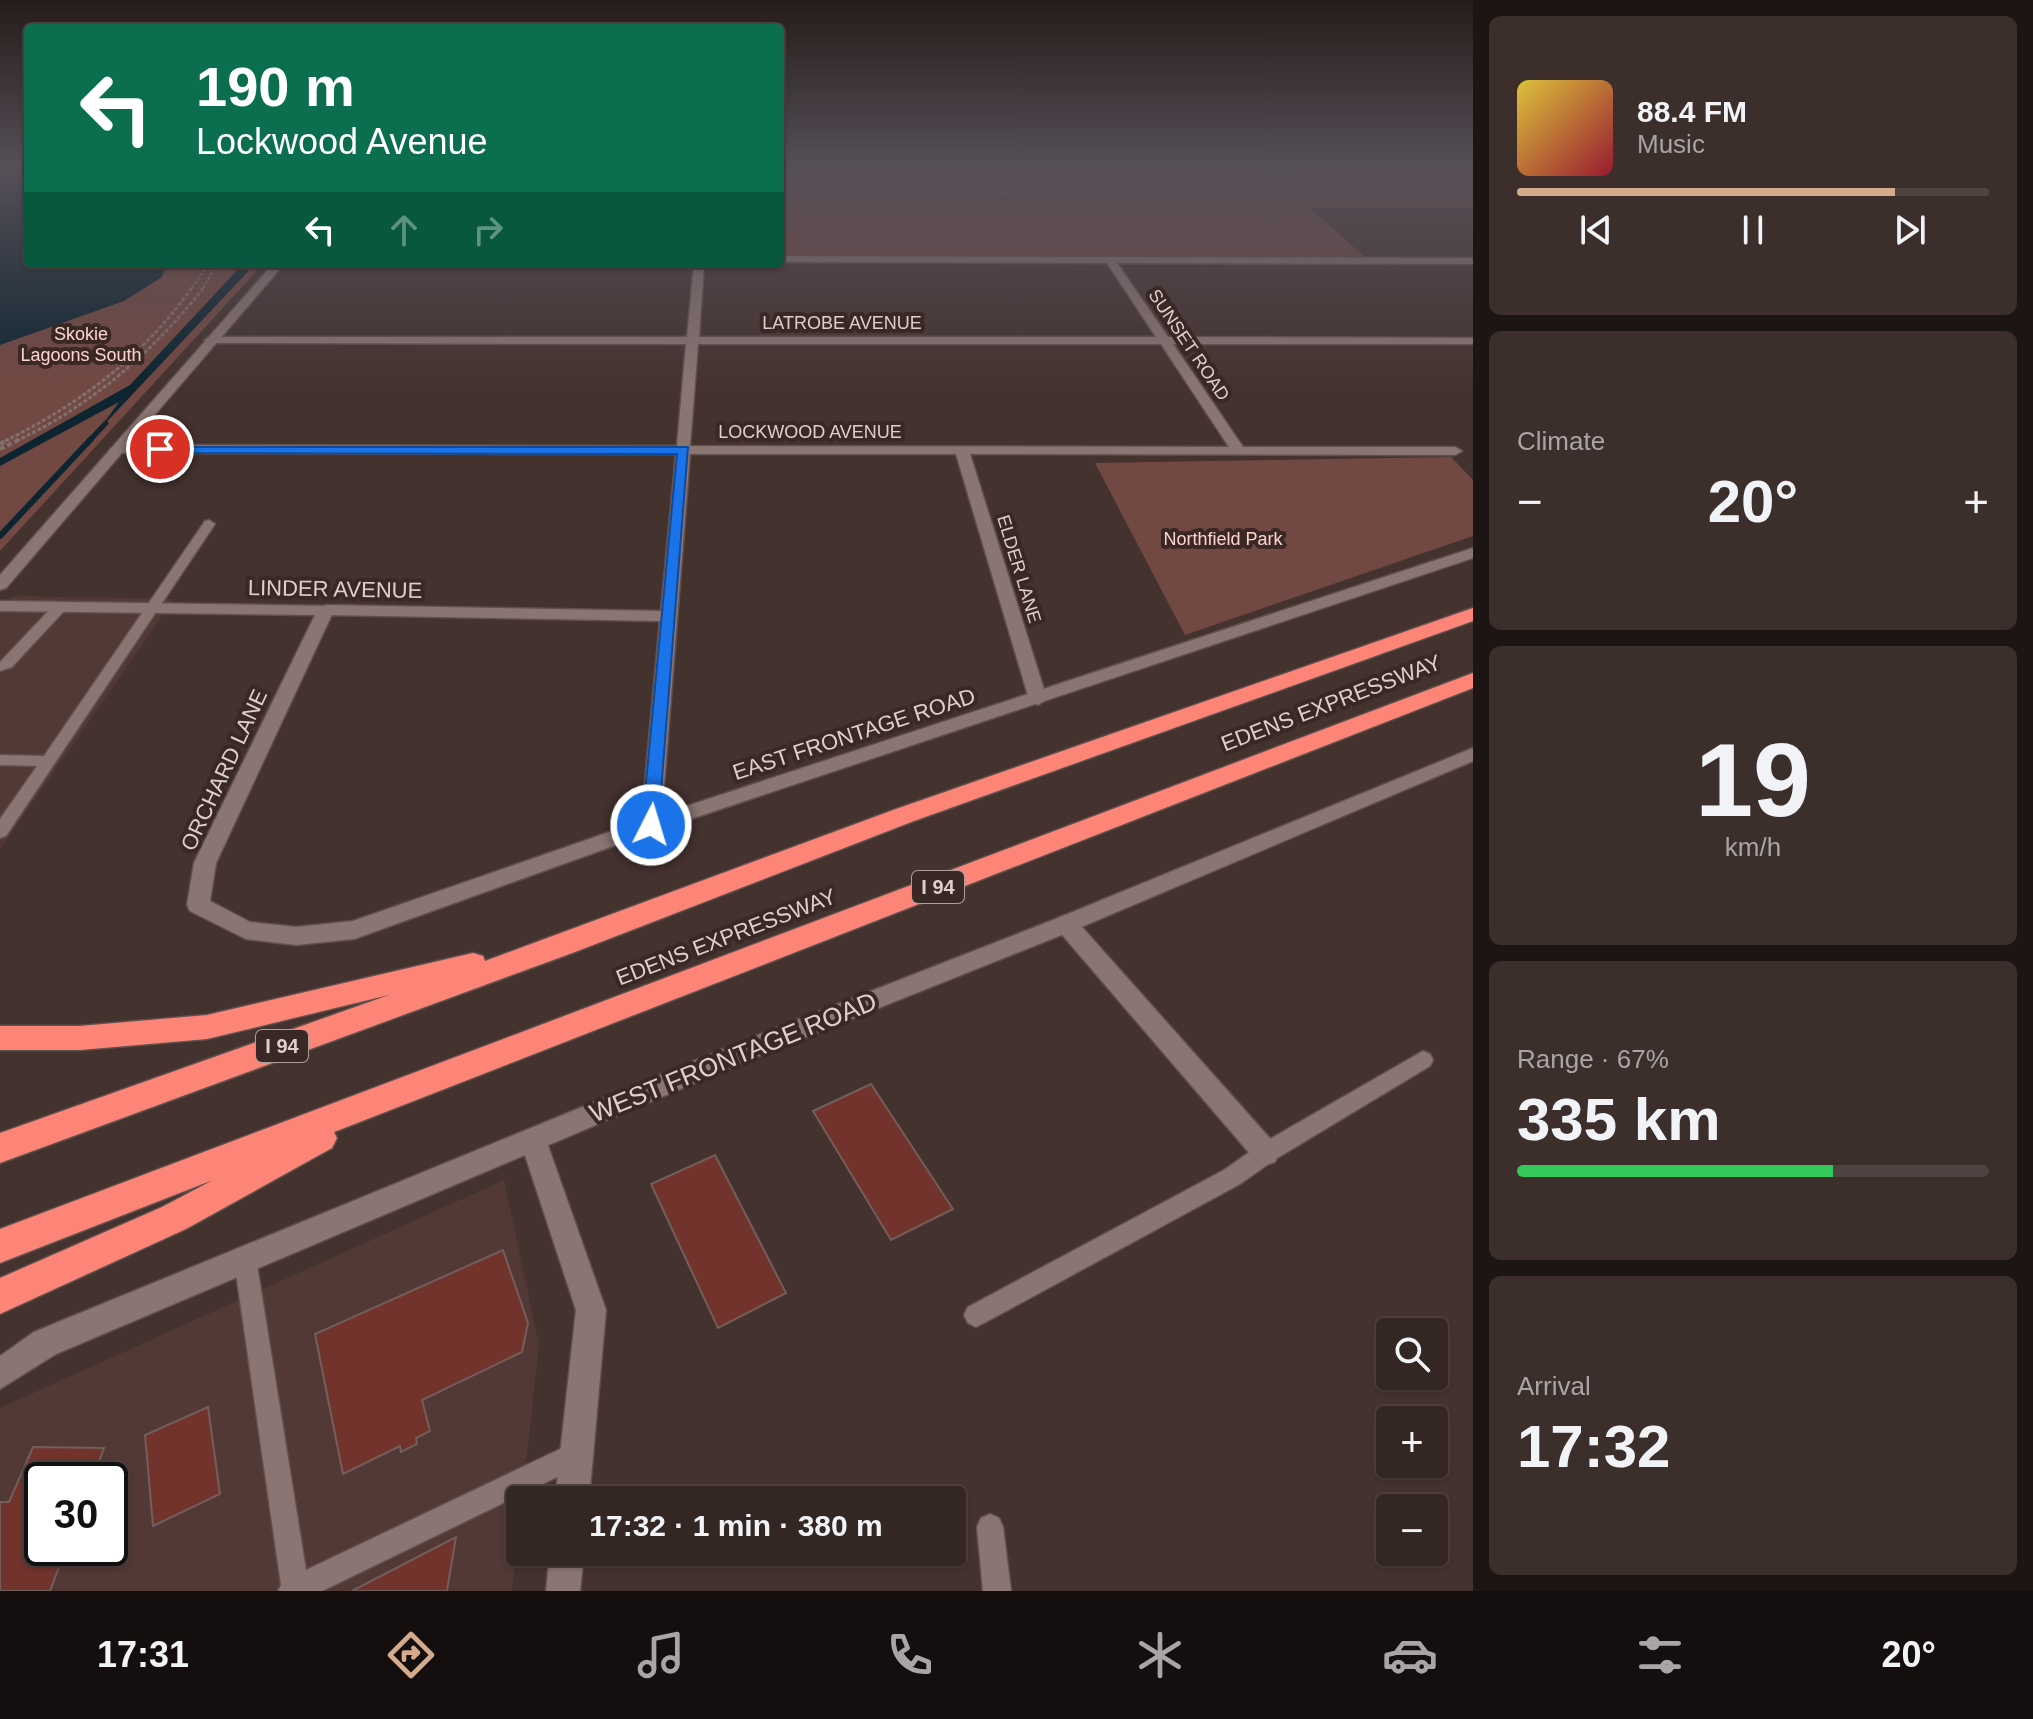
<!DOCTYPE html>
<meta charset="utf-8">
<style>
body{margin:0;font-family:Arial,sans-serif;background:#3b2e2b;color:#f1f3f6;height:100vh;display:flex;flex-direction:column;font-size:30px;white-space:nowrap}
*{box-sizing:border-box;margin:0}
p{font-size:26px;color:#a9a5a6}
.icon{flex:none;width:44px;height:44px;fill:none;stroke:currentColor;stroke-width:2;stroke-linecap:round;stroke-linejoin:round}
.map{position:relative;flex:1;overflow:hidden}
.side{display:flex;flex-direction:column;gap:16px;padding:16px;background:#1c1513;width:560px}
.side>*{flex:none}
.banner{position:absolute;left:24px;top:24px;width:760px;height:244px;border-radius:8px;box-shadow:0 2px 6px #0004,0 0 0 2px #4e4341;background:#0b6e4f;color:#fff;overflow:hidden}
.controls{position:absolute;left:1376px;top:1318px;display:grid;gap:16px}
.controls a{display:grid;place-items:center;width:72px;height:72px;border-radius:8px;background:#332623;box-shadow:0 2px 6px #0004,0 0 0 2px #4e4341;font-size:40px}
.speed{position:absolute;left:24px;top:1462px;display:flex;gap:16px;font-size:40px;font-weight:700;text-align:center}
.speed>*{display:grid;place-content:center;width:104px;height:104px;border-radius:50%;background:#332623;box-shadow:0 2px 6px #0004,0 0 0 2px #4e4341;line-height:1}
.speed .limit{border:4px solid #111;border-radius:12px;background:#fff;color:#111}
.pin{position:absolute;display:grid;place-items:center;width:68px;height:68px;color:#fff;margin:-34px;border:4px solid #fff;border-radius:50%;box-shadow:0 2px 8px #0007}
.me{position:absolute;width:88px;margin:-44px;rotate:5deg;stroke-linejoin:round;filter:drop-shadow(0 0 6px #0008)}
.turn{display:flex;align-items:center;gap:28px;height:168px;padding:0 40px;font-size:36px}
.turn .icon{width:104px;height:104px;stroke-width:2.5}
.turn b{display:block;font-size:56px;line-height:68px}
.lanes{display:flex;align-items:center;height:76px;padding:0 40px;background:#0003;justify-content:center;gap:40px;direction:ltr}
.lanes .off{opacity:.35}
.big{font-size:60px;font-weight:600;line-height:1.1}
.side .tile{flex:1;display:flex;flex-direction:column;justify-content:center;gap:12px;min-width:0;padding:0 28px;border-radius:12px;background:#3b2e2b}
.side .dial{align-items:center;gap:0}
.dial b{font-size:104px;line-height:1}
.song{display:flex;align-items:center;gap:24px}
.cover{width:96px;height:96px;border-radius:12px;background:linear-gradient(135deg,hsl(50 70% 55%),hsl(350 70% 35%))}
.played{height:8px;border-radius:4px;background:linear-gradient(90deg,#d6ab8b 80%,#4e4341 80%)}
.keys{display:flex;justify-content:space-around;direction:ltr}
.heat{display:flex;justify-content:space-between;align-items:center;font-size:44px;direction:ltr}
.charge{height:12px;border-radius:6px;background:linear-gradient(90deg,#34c759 67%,#4e4341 0)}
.trip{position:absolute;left:506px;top:1486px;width:460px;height:80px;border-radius:8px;background:#332623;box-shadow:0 2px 6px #0004,0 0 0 2px #4e4341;font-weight:600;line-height:80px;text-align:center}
.dock{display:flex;height:128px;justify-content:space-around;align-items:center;background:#140f0e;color:#a9a5a6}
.dock .icon{width:56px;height:56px}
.dock .on{color:#d6ab8b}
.dock b{font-size:36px;color:#f1f3f6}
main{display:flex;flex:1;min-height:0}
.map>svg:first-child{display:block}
.built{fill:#523935;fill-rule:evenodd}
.green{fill:#724842}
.water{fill:#0d2530}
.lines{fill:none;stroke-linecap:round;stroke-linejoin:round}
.stream-far1{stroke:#0d2530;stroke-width:5}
.stream{stroke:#0d2530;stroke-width:6}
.building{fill:#72332d;stroke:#725e5b;stroke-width:2}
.lane-casing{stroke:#5f504e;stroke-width:3}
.street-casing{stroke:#5f504e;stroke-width:3}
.secondary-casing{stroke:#5f504e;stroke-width:3}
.highway-casing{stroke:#5f504e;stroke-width:3}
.path-far2{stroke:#80716e;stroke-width:2;stroke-dasharray:3 2;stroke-linecap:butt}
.path-far1{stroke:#80716e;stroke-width:3;stroke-dasharray:4 2;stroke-linecap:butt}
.path{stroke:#80716e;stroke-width:4;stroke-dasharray:5 3;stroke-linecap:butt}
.lane{fill:#8a7572;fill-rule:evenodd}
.street{fill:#8a7572;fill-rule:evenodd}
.secondary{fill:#8a7572;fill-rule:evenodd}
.highway{fill:#fc8578;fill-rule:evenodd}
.route{fill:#1a73e8;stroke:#114b97;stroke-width:2}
.labels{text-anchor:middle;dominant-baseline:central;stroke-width:8;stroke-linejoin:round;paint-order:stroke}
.far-street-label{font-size:18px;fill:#dcd0ce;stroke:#3a2825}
.far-park-label{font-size:18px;fill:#fed4ce;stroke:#3a2825}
.shield{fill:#3a2825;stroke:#ab9e9b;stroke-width:2}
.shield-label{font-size:20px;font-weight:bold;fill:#dcd0ce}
.street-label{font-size:22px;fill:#dcd0ce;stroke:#3a2825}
.near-street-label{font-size:26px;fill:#dcd0ce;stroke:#3a2825}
</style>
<main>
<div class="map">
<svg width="1473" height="1591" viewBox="0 0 1473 1591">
<rect width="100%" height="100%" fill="#44322f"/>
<!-- built -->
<g class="built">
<path d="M13,596L174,599L0,849V612Z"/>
<path d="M504,1180L539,1345L512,1591H0V1408ZM42,1480H110V1548H42Z"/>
</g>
<!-- green -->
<g class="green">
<path d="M0,165H28V264H263L0,551Z"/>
<path d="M780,165H1473V208H1310L1366,258L780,256Z"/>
<path d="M1451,457L1473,480V536L1185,635L1095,463Z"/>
</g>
<!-- water -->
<g class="water">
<path d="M0,165H28V264H166L162,277L124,301L0,345Z"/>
<path d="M243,264H255L98,431L119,402L0,466V458L130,385Z"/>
</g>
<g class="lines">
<!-- stream-far1 -->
<path class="stream-far1" d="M89,441L106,423"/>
<!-- stream -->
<path class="stream" d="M0,536L91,439"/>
</g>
<!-- building -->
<g class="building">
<path d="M871,1084L953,1209L891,1240L813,1111Z"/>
<path d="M715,1155L786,1293L718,1328L651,1184Z"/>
<path d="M503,1250L528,1323L522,1352L422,1400L430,1431L416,1438L417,1444L401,1452L400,1446L343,1474L315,1334Z"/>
<path d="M208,1407L220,1494L153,1526L145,1435Z"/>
<path d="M33,1447L104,1448L92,1480H42V1548H66L50,1591H0V1502H9Z"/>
<path d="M456,1537L447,1591H352Z"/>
</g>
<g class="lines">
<defs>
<g id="lane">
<path d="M209,520L215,524L6,836L0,838V819L37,766L0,765V755L44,756L205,521Z"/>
<path d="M60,603L67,607L65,610L12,667L0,671V662L55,604Z"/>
<path d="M1423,1051L1430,1054L1433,1060L1430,1066L1274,1160L1240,1184L984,1323L976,1327L968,1323L964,1315L968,1307L1224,1170L1258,1146Z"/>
<path d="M245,1248L253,1251L256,1259L306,1570L577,1441L586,1445L590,1454L586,1463L322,1591H278L281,1585L234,1259L237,1251Z"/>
<path d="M990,1514L999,1518L1003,1527L1011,1591H983L977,1527L981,1518Z"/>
</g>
<g id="street">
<path d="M780,256L1473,258V264L1117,263L1168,337L1473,338V344H1173L1243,447H1455L1462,451L1455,455L970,454L1047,699L1038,705L1029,699L956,454H690L661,825L658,830H644L641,825L660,621L326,615L318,610L326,605L661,611L676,454L117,453L110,449L117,445L677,446L686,344L210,343L204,340L210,337H687L694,264H704L699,337H1156L1107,263L780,262ZM698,344H1161L1229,447L690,446Z"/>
<path d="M1066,915L1074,918L1275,1144L1279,1153L1275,1162L1266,1165L1257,1162L1058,930L1055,924L1058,918Z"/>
<path d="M533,1128L542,1131L546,1140L606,1310L589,1500H555L576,1310L520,1140L524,1131Z"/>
<path d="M550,1552H584L580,1591H546Z"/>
</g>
<g id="secondary">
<path d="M273,264H284L6,588L0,590V575Z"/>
<path d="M1473,548V558L658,830L354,939L296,945L246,939L190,911L187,905L194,863L315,615L0,611V601L332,606L334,610L216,863L210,901L250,922L296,927L353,921L644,820Z"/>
<path d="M1473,748V761L1074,930L756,1057L56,1354L0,1389V1356L34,1332L738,1043L1058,918Z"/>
</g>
<g id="highway">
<path d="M1473,608V621L914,821L575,952L0,1163V1133L389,995L207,1039L80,1050H0V1026H80L207,1015L473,953L483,956L485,961L896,809Z"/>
<path d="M1473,673V688L334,1132L337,1138L332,1148L186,1229L0,1314V1278L162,1207L213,1180L0,1263V1229Z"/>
</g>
</defs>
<!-- lane casing -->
<use href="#lane" class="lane-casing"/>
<!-- street casing -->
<use href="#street" class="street-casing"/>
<!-- secondary casing -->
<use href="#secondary" class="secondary-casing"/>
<!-- highway casing -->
<use href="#highway" class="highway-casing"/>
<!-- path-far2 -->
<g class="path-far2">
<path d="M780,184L836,182L1005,193L1265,174L1404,182L1473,175"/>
<path d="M192,288L208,264"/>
<path d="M203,288L217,264"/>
</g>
<!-- path-far1 -->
<g class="path-far1">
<path d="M5,441C80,404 145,355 193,286"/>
<path d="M16,441C91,406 154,351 205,286"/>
</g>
<!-- path -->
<g class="path">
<path d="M0,444L9,439"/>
<path d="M0,449L20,439"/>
</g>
<!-- lane -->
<use href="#lane" class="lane"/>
<!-- street -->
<use href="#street" class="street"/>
<!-- secondary -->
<use href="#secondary" class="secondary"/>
<!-- highway -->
<use href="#highway" class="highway"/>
</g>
<!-- sky -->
<linearGradient id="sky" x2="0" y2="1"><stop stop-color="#251c1a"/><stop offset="0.43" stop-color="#564f58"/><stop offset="1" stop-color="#564f58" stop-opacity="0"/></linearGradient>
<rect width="1473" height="388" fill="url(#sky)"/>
<!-- route -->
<path class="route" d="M156,447H688L658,830L651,832L642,825L677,454L160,453L156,452Z"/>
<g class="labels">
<!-- far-street labels -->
<g class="far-street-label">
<text x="842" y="323">LATROBE AVENUE</text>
<text transform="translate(1189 345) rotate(56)">SUNSET ROAD</text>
<text x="810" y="432">LOCKWOOD AVENUE</text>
<text transform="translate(1019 569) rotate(73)">ELDER LANE</text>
</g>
<!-- far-park labels -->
<g class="far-park-label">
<text x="81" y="334">Skokie<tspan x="81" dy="21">Lagoons South</tspan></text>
<text x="1223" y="539">Northfield Park</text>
</g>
<!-- shield labels -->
<g class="shield">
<rect x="912" y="871" width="52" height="32" rx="6"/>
<rect x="256" y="1030" width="52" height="32" rx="6"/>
</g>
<g class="shield-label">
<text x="938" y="887">I 94</text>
<text x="282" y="1046">I 94</text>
</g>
<!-- street labels -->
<g class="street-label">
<text transform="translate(335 589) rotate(1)">LINDER AVENUE</text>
<text transform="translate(1331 703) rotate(-21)">EDENS EXPRESSWAY</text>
<text transform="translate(854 734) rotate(-18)">EAST FRONTAGE ROAD</text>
<text transform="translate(224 770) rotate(-65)">ORCHARD LANE</text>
<text transform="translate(726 937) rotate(-21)">EDENS EXPRESSWAY</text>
</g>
<!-- near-street labels -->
<g class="near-street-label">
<text transform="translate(733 1057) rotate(-22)">WEST FRONTAGE ROAD</text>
</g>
</g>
</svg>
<div class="controls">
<a><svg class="icon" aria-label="search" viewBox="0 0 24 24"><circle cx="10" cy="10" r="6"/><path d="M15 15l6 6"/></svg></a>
<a>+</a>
<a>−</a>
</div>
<div class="speed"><div class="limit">30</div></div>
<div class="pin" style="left:160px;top:449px;background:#d93025"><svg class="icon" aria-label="arrive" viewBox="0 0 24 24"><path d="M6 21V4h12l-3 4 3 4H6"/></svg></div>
<svg class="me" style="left:651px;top:825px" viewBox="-20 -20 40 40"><circle r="17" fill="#1a73e8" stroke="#fff" stroke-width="3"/><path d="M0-11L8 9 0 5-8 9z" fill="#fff"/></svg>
<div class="trip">17:32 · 1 min · 380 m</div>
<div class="banner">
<div class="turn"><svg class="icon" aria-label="left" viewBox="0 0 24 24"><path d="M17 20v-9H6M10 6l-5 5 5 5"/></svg><div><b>190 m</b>Lockwood Avenue</div></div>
<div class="lanes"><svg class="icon" aria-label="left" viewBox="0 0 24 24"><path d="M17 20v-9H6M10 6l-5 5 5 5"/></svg><svg class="icon off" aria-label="ahead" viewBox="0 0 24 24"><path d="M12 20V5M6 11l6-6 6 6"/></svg><svg class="icon off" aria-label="right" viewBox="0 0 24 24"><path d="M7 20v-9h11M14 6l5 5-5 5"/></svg></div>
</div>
</div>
<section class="side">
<div class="tile">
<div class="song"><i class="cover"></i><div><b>88.4 FM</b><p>Music</p></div></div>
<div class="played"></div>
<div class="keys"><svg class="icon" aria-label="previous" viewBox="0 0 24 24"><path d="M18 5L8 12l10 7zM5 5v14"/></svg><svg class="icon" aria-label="pause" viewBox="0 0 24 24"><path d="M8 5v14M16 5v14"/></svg><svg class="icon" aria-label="next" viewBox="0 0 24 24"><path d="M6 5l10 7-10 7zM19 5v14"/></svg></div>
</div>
<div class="tile"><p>Climate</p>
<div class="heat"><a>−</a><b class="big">20°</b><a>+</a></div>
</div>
<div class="tile dial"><b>19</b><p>km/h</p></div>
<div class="tile"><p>Range · 67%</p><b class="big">335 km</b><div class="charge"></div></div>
<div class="tile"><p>Arrival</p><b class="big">17:32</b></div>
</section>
</main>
<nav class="dock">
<b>17:31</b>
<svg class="icon on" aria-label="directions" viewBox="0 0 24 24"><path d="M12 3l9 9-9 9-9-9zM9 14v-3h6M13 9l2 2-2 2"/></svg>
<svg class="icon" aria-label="music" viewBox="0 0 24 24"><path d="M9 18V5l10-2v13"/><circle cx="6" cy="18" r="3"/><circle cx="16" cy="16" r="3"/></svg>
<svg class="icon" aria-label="phone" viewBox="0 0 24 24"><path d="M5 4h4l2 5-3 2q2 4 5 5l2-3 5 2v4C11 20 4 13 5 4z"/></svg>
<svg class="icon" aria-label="climate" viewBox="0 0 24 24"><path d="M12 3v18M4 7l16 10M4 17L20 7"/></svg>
<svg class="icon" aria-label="car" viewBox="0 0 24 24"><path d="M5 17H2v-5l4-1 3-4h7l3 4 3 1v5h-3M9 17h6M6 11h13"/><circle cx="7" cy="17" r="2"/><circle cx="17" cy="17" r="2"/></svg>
<svg class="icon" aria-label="filters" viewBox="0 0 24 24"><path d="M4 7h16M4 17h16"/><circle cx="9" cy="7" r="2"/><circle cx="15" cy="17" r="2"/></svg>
<b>20°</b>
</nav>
